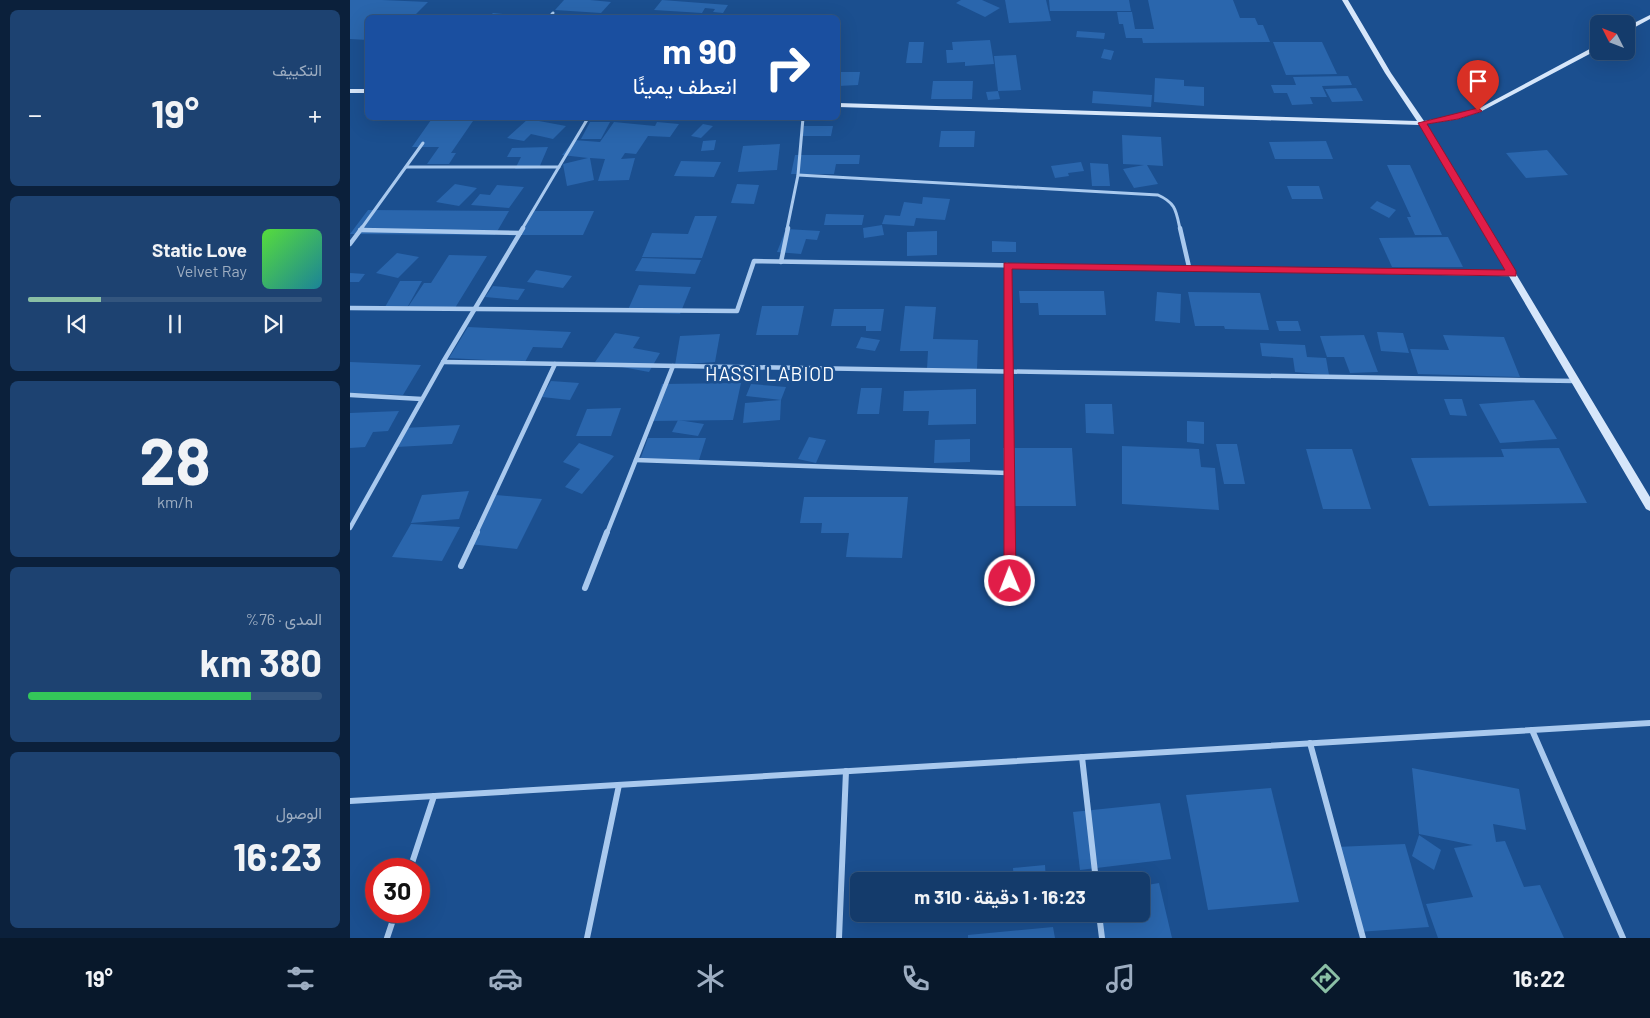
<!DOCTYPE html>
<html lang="ar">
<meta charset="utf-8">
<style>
body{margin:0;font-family:Barlow,Vazirmatn,sans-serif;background:#1d4271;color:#f1f3f6;direction:rtl;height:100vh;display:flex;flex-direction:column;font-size:19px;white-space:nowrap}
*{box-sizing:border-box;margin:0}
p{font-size:16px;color:#9dadc1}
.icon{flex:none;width:28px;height:28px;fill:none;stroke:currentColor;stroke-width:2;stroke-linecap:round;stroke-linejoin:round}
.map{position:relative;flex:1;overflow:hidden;direction:ltr}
.sheet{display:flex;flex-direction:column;gap:10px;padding:10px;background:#0b203b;width:350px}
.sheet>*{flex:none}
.hud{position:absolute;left:15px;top:15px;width:475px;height:105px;border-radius:8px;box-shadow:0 5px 20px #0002,0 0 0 1px #33557e;direction:rtl;background:#1a4fa0;color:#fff;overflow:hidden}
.needle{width:32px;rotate:312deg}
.fabs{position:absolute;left:1240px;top:15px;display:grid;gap:10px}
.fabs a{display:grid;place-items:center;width:45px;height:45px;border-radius:8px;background:#143b6b;box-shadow:0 5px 20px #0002,0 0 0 1px #33557e;font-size:25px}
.speed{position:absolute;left:15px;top:858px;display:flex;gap:10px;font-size:25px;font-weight:700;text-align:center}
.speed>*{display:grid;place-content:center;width:65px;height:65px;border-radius:50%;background:#143b6b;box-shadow:0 5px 20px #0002,0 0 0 1px #33557e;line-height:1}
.speed .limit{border:8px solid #d22;background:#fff;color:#111}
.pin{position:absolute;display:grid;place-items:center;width:42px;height:42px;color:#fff;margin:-51px -21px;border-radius:50% 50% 50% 0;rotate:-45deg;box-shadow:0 0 5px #0007}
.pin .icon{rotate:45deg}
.me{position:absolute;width:55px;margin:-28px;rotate:359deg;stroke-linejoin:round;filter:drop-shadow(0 0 4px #0008)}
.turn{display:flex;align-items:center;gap:18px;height:105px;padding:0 20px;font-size:22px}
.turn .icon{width:65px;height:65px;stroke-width:2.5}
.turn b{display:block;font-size:35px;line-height:42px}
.big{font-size:38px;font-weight:700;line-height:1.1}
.sheet .tile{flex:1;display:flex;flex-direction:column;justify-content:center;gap:8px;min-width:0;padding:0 18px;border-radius:8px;background:#1d4271}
.sheet .dial{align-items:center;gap:0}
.dial b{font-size:65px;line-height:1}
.song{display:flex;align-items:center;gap:15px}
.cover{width:60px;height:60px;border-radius:8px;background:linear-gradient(135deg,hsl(110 70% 55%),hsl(190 70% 35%))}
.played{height:5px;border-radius:2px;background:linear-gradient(90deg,#8abfa5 25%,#33557e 25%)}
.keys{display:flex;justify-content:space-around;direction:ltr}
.heat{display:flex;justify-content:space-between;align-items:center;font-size:28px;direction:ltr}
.charge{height:8px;border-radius:4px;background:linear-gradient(90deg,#34c759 76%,#33557e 0)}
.trip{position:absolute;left:500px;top:872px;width:300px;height:50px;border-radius:8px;background:#143b6b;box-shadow:0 5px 20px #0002,0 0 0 1px #33557e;font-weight:700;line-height:50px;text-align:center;direction:rtl}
.dock{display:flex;height:80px;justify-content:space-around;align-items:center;background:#08182b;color:#9dadc1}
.dock .icon{width:35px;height:35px}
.dock .selected{color:#8abfa5}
.dock b{font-size:22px;color:#f1f3f6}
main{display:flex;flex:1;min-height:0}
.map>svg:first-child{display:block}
.building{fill:#2a66ad}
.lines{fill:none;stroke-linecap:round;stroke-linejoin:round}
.street-far2{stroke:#a9c9ee;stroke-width:3}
.street-far1{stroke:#a9c9ee;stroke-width:4.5}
.street{stroke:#a9c9ee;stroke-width:6}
.secondary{fill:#d6e6fa;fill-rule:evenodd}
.route{fill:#e11d48;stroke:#92132f}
.labels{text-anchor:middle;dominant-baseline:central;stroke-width:5;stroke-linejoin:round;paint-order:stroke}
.quarter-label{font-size:19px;letter-spacing:1px;fill:#fff;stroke:#1b4f8f}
</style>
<main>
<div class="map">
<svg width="1300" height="938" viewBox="0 0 1300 938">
<rect width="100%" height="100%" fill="#1b4f8f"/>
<!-- building -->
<g class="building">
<path d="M0,0H32L78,2L62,18H18V40L0,39Z"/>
<path d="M214,0H240L261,2L251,13L205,10Z"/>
<path d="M312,0L378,5L373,13L363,12L365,9L355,8L352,13L304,10Z"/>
<path d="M611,0H632L650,8L635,17L606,3Z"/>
<path d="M655,0H696L701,21L659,23Z"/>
<path d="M699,0H779L781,11H700Z"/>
<path d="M798,0H883L890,18H905L908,25H913L920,42L793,43L792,38H776L773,24H769L767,12H782L785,29H804Z"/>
<path d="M143,13L173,16V18H138Z"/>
<path d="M727,31L755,33L754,39L726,37Z"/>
<path d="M640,40L644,64L615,66V62L597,63L596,50H603L602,42Z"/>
<path d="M559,42H574L572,63H556Z"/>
<path d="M923,42H972L987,74L936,75Z"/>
<path d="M754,49L764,51L761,60L751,58Z"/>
<path d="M666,55L671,90L648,91L644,56Z"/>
<path d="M488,72H510L508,85L488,86Z"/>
<path d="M998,76L1002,85L972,86L977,97H960L963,104L942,105L937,93H924L921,85H946L943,77Z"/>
<path d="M805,78L834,80V86L854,87V106L804,102Z"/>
<path d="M583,81H623L622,99H581Z"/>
<path d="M1006,88L1013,101L982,102L975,89Z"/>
<path d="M648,91L650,99L638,100L636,92Z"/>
<path d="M743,91L802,95L801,107L742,103Z"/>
<path d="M178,119L216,126L203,139L181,134L174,141L157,138Z"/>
<path d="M81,120L123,121L101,153H106L99,164H77L89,147H62Z"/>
<path d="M240,122H260L251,139H231Z"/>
<path d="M264,122L305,126L307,122L329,124L320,137L298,136L286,154L275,153L271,159L285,158L279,180L248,181L255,159L240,158L244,180L217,186L213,164L238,158L212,155L224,140L250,142Z"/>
<path d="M353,124L363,126L351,138L341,136Z"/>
<path d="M454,126H483L481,136H452Z"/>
<path d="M591,131H625L624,147H589Z"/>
<path d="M772,135L811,137L813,166L797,165L808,184L784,188L773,169L794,165L773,164Z"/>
<path d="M366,140L364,150L351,151L353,141Z"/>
<path d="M976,141L983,159H925L919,142Z"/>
<path d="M430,144L427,170L388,172L393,146Z"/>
<path d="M198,147L189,168L165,169L171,157H157L162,148Z"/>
<path d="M1197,150L1218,175L1176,178L1156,153Z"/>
<path d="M445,155H510L509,164H486L484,174H441Z"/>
<path d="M331,161L371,162L364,177L324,176Z"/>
<path d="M731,162L734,171L718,173L719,176L705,178L701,166Z"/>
<path d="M740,163L758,164L760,186H742Z"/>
<path d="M1037,165H1060L1092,235H1065L1057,217H1061Z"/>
<path d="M105,184L127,188L109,206L86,202Z"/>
<path d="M387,184L409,185L404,204L381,203Z"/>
<path d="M147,185L174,187L159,208L121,205L130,194L140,195Z"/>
<path d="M937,186H969L973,199H942Z"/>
<path d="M573,197L600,199L595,220L566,218L564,226L532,224L535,215L550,216L554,202L572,204Z"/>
<path d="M1027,201L1046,210L1039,218L1020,208Z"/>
<path d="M18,210L159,211L145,235L0,234Z"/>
<path d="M181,211H244L233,235H169Z"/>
<path d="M476,214L514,215L512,225H474Z"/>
<path d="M345,216H367L352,258L292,257L302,233L338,234Z"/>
<path d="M532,225L534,235L514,238L513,228Z"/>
<path d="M436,229L470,231L467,240L456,239L451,254L427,252Z"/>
<path d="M587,231V255L557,256V232Z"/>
<path d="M1098,237L1113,267H1042L1029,238Z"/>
<path d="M642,241L666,242V252H642Z"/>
<path d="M47,253L69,257L48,278L26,273Z"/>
<path d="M99,255L137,256L105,308L58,307L74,283H81Z"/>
<path d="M292,258L351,260L345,274L285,271Z"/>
<path d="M186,270L222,276L213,288L177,282Z"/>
<path d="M0,273L15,274L9,282H0Z"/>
<path d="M50,281H72L58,306L35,307Z"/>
<path d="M289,285L341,287L330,314L277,312Z"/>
<path d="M143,286L175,289L168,300L135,297Z"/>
<path d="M669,291H754L756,315H689L688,303H670Z"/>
<path d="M807,292L831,294L830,323L805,321Z"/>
<path d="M838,292L910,293L919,330L875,329L874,326H845Z"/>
<path d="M412,306H454L448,335H406Z"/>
<path d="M555,306L586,307L583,339L628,340L627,369H577L578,351H550Z"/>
<path d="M484,309H534L531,331H516V326H481Z"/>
<path d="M926,321H948L951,331H929Z"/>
<path d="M118,327L221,332L212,348L183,347L175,362L99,358Z"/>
<path d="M1027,332L1053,333L1059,353L1031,351Z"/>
<path d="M265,333L290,337L283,348L310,353L299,372L245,362Z"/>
<path d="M370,334L365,362L325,365L330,336Z"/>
<path d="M1014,335L1028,372L1000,373L994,357H977L970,336Z"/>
<path d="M1093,335L1154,337L1170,377L1068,374L1060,349L1099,350Z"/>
<path d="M511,337L530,340L525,351L506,348Z"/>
<path d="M910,343L955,345L957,357L976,358L979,375L945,372L943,358L912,356Z"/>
<path d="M0,362L71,365L53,395L0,393Z"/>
<path d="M201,381L229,383L220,400L192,397Z"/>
<path d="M391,383L383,420L301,421L312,384Z"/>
<path d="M401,384L436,387L431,400L396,396Z"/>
<path d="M511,388H532L529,414H507Z"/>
<path d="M626,389V424L578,425L579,411H553L554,391Z"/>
<path d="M1094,399H1112L1117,416L1100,415Z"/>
<path d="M431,400L430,420L393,423L395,403Z"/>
<path d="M1184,400L1207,439L1150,443L1129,404Z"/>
<path d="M735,404H762L764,434L736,433Z"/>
<path d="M271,408L261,436H226L237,409Z"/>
<path d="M49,411L38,431L23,432L15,447L0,448V413Z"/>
<path d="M328,420L354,424L348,436L322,432Z"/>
<path d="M837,421L854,422V444L837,442Z"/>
<path d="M110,425L102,444L46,447L54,428Z"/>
<path d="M459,437L476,440L466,463L448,459Z"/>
<path d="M298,438H356L349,460H290Z"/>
<path d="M620,439V462L584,463L585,440Z"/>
<path d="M229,443L264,456L232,494L215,487L230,469L213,462Z"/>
<path d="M866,444H887L895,484H874Z"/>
<path d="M772,446L849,449L851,467L865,468L869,510L772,504Z"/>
<path d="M653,448H722L726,506H654Z"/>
<path d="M1209,448L1237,503L1079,506L1061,458L1154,457L1151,449Z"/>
<path d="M956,449H1002L1021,509H973Z"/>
<path d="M119,491L109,519L61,523L72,495Z"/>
<path d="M146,495L192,499L167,549L119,544Z"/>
<path d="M454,497H558L552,558L496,557L499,533H471L472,523H450Z"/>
<path d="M61,524L110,527L92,561L42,557Z"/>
<path d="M1062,768L1169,789L1176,830L1143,824L1146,842L1155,841L1174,887L1190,885L1214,938H1088L1076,904L1123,897L1104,848L1123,845L1069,834Z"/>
<path d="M921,788L949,902L858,910L836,795Z"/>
<path d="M810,803L821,859L730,870L723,812Z"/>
<path d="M1069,835L1091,850L1084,870L1062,856Z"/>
<path d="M1055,844L1079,927L1008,932L986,847Z"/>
<path d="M695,865L696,881H664L663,868Z"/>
<path d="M809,883L822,938H751L746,914H791V886Z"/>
<path d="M703,927L705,938H618V935Z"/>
</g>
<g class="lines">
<!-- street-far2 -->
<g class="street-far2">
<path d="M199,18L203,13"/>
<path d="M56,167H209"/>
<path d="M448,175L808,195C826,203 826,211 830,229"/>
<path d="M11,229L73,143"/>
<path d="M172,229L238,118"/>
<path d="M437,229L448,175L453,118"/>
</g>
<!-- street-far1 -->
<g class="street-far1">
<path d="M830,228L839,267"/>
<path d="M10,230L170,233"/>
<path d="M0,244L12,228"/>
<path d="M431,262L438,228"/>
<path d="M657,265L660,533"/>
<path d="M0,308L387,311L404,261L1162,274"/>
<path d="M93,362L1226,381"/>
<path d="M0,395L72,399"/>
<path d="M286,460L658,473"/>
<path d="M0,528L93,362L173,228"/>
<path d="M126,533L205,364"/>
<path d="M257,533L323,366"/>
</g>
<!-- street -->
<g class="street">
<path d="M660,532V581"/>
<path d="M111,566L127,532"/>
<path d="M235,588L257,532"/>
<path d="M1182,730L1273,938"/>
<path d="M960,743L1013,938"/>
<path d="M732,757L746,881"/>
<path d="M0,801L1300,723"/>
<path d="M60,869L84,796"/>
<path d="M749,914L752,938"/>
<path d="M37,938L46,911"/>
<path d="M237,938L269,785"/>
<path d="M489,938L496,771"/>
</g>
<!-- secondary -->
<g class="secondary">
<path d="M992,0H998L1041,73L1074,121L1107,115L1126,110L1249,44V49L1130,112L1108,119L1076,124L1300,497V511L1296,509L1070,125L488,107V103L1067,121L1035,73Z"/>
<path d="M1300,15V19L1276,32V27Z"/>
<rect x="0" y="89" width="18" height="4"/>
</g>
</g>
<!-- route -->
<path class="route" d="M1128,108L1132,111L1130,112L1108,119L1077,124L1166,271V276L662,269L666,581L664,585L660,587L655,585L654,581V263L1155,270L1068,123Z"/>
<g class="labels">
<!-- quarter labels -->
<g class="quarter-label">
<text x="420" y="373">HASSI LABIOD</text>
</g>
</g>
</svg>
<div class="fabs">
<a><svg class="needle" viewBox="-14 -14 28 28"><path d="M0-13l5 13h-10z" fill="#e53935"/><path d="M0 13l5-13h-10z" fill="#9dadc1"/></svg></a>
</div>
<div class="speed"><div class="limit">30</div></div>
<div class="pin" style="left:1128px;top:111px;background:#d93025"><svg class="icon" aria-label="arrive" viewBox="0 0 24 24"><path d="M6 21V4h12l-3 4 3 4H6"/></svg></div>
<svg class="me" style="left:660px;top:581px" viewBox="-20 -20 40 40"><circle r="17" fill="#e11d48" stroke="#fff" stroke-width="3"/><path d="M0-11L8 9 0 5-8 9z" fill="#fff"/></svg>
<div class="trip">16:23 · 1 دقيقة · 310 m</div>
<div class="hud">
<div class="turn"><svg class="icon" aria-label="right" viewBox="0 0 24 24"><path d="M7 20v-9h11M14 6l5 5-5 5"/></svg><div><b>90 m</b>انعطف يمينًا</div></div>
</div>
</div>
<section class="sheet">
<div class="tile"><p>التكييف</p>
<div class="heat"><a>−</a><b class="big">19°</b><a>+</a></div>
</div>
<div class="tile">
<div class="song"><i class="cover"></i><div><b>Static Love</b><p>Velvet Ray</p></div></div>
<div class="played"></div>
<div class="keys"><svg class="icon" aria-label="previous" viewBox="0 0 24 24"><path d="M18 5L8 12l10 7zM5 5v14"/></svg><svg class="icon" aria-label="pause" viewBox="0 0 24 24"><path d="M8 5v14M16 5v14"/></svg><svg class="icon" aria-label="next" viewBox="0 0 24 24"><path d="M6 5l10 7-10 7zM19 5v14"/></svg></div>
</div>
<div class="tile dial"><b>28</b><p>km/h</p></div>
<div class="tile"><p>المدى · 76%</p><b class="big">380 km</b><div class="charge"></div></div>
<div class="tile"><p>الوصول</p><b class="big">16:23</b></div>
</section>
</main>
<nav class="dock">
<b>16:22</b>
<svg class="icon selected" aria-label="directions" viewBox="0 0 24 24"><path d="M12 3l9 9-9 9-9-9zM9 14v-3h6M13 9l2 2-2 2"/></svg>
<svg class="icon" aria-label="music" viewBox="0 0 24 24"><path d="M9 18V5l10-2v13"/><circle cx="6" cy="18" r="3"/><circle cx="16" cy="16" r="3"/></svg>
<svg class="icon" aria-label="phone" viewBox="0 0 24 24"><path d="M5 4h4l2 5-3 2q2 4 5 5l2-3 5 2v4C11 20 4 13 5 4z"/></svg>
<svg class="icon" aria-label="climate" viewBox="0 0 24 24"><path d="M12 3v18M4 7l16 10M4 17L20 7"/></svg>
<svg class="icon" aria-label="car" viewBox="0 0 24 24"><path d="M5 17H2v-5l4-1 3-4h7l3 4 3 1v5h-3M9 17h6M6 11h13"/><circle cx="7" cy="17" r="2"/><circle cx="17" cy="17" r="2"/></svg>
<svg class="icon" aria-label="filters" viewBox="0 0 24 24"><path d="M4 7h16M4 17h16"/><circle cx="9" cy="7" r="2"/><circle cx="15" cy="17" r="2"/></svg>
<b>19°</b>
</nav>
